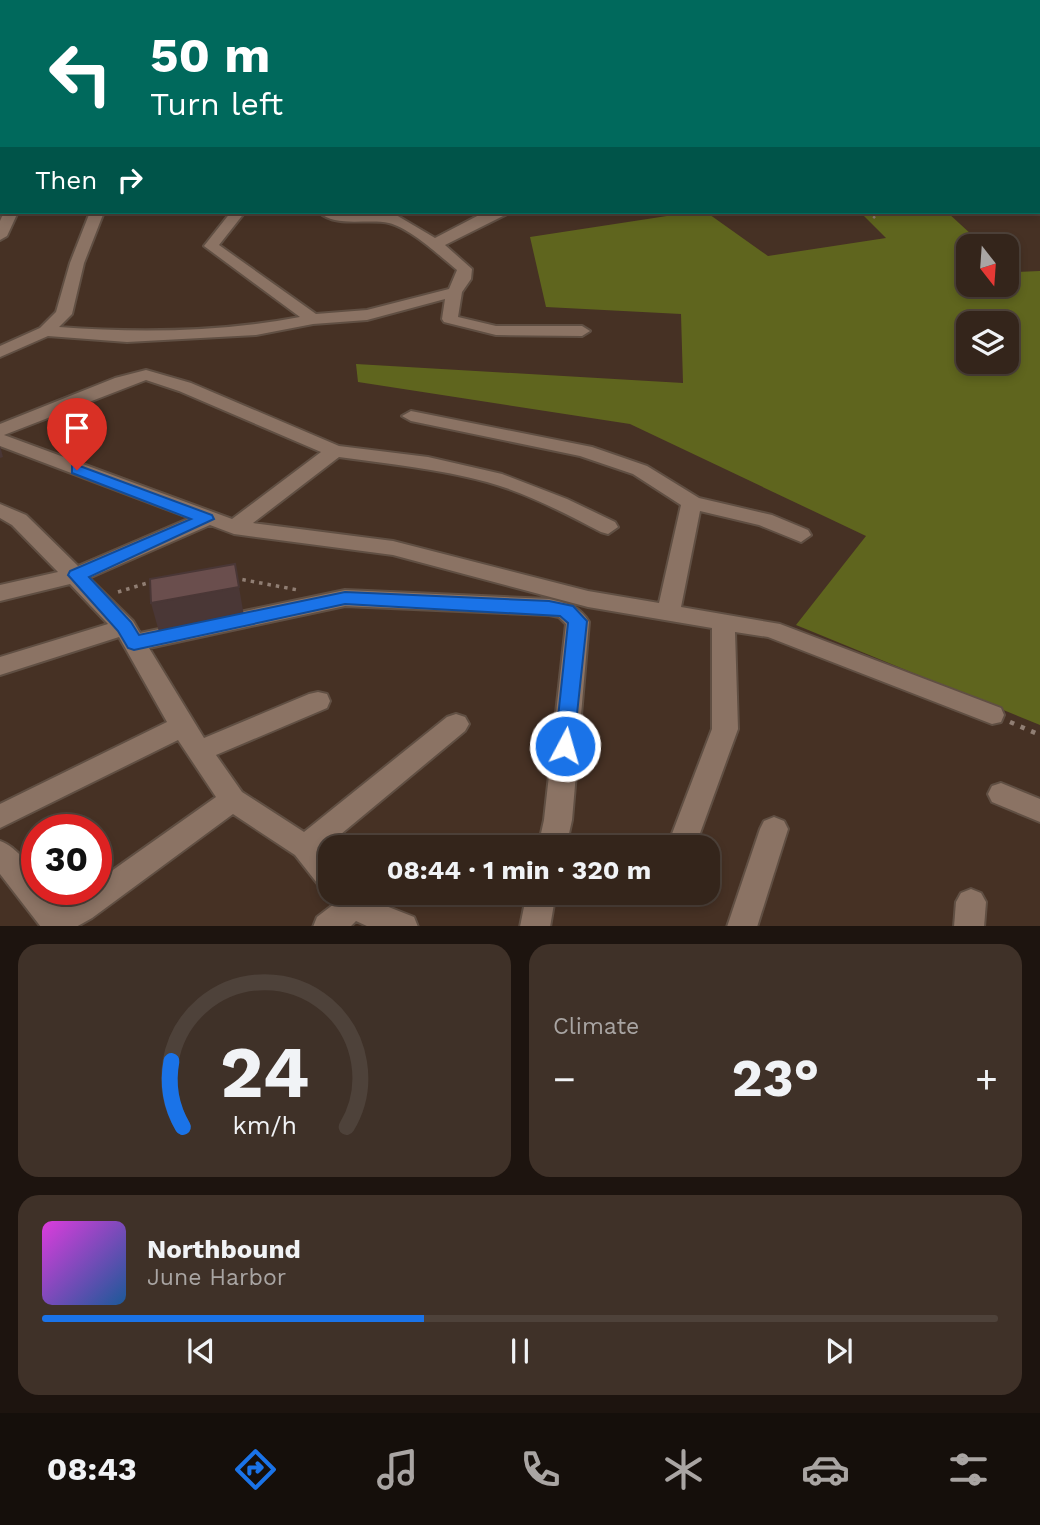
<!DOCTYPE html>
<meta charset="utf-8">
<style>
body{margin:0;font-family:"Work Sans",sans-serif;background:#3f3128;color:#f1f3f6;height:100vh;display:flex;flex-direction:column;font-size:26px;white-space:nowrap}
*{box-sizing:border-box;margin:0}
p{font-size:23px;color:#a9a5a3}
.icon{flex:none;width:38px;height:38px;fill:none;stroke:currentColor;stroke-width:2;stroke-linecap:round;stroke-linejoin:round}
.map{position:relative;height:926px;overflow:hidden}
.side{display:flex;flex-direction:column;gap:18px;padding:18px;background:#1d140f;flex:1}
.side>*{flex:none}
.banner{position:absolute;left:0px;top:0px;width:1041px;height:214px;box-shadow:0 4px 10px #0003,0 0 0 2px #4e423a;background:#00695c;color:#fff;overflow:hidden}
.needle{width:46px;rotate:163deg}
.tools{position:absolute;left:956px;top:234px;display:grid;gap:14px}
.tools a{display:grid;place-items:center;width:63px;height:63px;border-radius:14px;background:#34251b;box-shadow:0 4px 10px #0003,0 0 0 2px #4e423a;font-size:35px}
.speed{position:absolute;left:21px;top:814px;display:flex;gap:14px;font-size:35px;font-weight:700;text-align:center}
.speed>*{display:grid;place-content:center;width:91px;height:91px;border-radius:50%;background:#34251b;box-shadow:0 4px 10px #0003,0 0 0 2px #4e423a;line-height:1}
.speed .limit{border:10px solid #d22;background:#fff;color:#111}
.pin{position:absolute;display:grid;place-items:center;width:60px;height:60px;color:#fff;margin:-72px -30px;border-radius:50% 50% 50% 0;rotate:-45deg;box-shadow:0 0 7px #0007}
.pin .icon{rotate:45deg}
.me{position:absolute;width:77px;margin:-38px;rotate:6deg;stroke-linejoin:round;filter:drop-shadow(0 0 5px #0008)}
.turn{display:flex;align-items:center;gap:24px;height:147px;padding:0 35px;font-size:32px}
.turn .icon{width:91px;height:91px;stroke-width:2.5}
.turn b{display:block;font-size:49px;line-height:60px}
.then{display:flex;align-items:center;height:66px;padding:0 35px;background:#0003;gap:14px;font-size:26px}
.big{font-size:52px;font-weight:700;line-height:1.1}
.side .widget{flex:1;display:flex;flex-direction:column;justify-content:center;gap:10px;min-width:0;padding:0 24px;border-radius:21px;background:#3f3128}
.side .dial{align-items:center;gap:0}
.dial svg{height:182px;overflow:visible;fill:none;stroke:#4e423a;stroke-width:7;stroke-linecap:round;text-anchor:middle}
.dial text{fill:#f1f3f6;stroke:none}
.song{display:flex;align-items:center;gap:21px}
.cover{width:84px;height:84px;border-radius:10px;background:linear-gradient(135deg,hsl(300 70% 55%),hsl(210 70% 35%))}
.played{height:7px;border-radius:4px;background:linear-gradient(90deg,#1a73e8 40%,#4e423a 40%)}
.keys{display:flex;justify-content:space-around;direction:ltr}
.heat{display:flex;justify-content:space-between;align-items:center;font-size:38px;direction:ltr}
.side .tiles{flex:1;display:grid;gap:18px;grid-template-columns:1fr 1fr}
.widget:last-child{grid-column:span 2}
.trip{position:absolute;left:318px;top:835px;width:402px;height:70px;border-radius:21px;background:#34251b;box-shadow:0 4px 10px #0003,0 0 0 2px #4e423a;font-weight:700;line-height:70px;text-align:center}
.menu{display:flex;height:112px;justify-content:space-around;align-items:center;background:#150f0b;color:#a9a5a3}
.menu .icon{width:49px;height:49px}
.menu .current{color:#1a73e8}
.menu b{font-size:32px;color:#f1f3f6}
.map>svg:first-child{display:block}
.green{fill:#5f651e;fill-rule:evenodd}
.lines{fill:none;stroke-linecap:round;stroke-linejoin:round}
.stream{stroke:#ad547f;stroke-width:3.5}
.river{fill:#ad547f;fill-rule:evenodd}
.minor-casing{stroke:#604f43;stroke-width:4}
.tertiary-casing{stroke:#604f43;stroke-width:4}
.secondary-casing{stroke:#604f43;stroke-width:4}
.path-far3{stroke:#907e73;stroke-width:2;stroke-dasharray:2 2.5;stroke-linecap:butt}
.path-far2{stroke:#907e73;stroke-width:2.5;stroke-dasharray:2.5 3.5;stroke-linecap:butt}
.path-far1{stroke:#907e73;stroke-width:3.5;stroke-dasharray:3.5 5;stroke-linecap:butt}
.path{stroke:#907e73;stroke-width:4.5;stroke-dasharray:4.5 7;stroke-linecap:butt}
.minor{fill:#8b7364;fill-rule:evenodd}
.tertiary{fill:#8b7364;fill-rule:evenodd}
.secondary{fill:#8b7364;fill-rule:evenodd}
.wall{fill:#5b4342}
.shaded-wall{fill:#4a3736}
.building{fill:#6a4e4d;stroke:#4a3736;stroke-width:2}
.route{fill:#1a73e8;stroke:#114b97;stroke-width:2}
</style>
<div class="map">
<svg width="1040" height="927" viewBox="0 0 1040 927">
<rect width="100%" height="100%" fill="#463124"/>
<!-- green -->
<path class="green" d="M693,212H706L768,256L886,238L860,212H947L985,247H968V285H1006V266L1013,272L1040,271V725L796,625L866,536L630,424L358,382L356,364L683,383L681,314L546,307L530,237ZM968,324H1006V362H968Z"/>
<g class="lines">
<!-- stream -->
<path class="stream" d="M817,0L819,2"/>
<!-- river -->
<path class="river" d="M21,0H39L20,2Z"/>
<defs>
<g id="minor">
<path d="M78,0H89L77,2Z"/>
<rect x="227" y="0" width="8" height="2"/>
<path d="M259,0H267L268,2H259Z"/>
<path d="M459,0H467L468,2H459Z"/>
<path d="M537,0H552L553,2H538Z"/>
<path d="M858,0H868L869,2H859Z"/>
<rect x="0" y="14" width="2" height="6"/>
<path d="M4,212H18L7,236L0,240V221Z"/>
<path d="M90,212H104L84,263L72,314L59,327C140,333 220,332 300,317L204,246L231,212H245L219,245L316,314L367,310L449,289L457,270C440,256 410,228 389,223C369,218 335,228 319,212H391L435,238L483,213L511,212L445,245L472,269L471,279L462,292L458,317L496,326H582L590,331L582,336L496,335L444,322L442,319L445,299L367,320L313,324L256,335L127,342L48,336L0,357V346L40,328L56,312L70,263Z"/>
<path d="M146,370L191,383L339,446L428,457L502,474L567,499L615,522L618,527L608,534L601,532C564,513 527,493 487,482C439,469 389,464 339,457L253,523L393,541L588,591L659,603L681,505L633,474L580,456L411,421L402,416L411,411L592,447L647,466L699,498L772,515L808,530L811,535L801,542L759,525L700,511L681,607L780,624L1001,708L1004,715L1001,722L992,724L768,637L735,632L738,729L695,847H667L712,729V628L588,607L393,555L234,534L210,525L89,578L133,621L140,633L345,590L549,599C566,603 580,606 589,622L572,820L566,847H538L544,820L566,624L559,617L549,615L345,606L149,648L204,738L309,694L318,692L327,694L330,701L327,708L216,755L242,792L304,832L447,717L456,714L465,717L469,724L465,731L323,849L331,858V892H360L363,897L414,917L418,927H369L356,921L350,927H313L317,917L334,904L328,891L321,888L295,855L233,814L92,918L76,927H41L0,874V841C17,847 37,871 37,889H46L60,905L87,889H96V882L216,797L178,740L0,828V804L167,722L119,637L0,675V657L108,624L70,584L0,601V585L58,572L12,525L0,518V504L26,515L78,566L190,518L0,446V424L115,378ZM146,380L179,391L321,452L232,519L4,435Z"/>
<path d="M1001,783L1040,799V822L992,802L988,794L992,786Z"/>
<path d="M774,817L784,821L788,829L757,927H727L760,829L764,821Z"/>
<path d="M971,889L981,893L986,902L984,927H954L956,902L961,893Z"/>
<path d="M527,892H556L550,927H520Z"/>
</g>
<rect id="tertiary" x="0" y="137" width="2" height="8"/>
<g id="secondary">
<path d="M923,0H933L934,2H924Z"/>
<path d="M989,0H1003L988,2Z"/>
</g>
</defs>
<!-- minor casing -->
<use href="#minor" class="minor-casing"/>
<!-- tertiary casing -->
<use href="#tertiary" class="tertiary-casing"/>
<!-- secondary casing -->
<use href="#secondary" class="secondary-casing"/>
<!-- path-far3 -->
<path class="path-far3" d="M0,52L2,50"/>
<!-- path-far2 -->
<path class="path-far2" d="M869,212L876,219"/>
<!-- path-far1 -->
<g class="path-far1">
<path d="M234,578L298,590"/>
<path d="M118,592L154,581"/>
</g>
<!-- path -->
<path class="path" d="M1010,722L1040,735"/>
<!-- minor -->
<use href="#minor" class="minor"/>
<!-- tertiary -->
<use href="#tertiary" class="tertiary"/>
<!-- secondary -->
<use href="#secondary" class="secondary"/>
</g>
<!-- wall -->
<g class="wall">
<path d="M823,0H859L861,2H824Z"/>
<rect x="888" y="0" width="40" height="2"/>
</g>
<!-- shaded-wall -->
<g class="shaded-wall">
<path d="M0,24H2V33L0,34Z"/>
<path d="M0,446L3,457L0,458Z"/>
<path d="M235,564L244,616L159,632L151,603Z"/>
</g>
<!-- building -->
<g class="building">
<path d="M834,0H859L861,1L837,2Z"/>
<path d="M235,564L239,587L151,603L150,579Z"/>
</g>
<!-- route -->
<path class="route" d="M77,465L212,515L214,519L89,577L131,622L139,635L345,592L549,601L573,606L587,621L573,751H558L555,746L568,623L560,616L345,604L134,650L128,648L118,631L68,575L70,571L191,519L72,473V466Z"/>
</svg>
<div class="tools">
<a><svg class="needle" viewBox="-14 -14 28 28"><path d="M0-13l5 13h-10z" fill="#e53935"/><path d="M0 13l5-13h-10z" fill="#a9a5a3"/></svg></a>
<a><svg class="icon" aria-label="layers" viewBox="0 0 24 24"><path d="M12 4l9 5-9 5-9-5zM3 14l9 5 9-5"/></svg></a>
</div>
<div class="speed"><div class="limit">30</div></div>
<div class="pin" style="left:77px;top:470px;background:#d93025"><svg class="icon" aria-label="arrive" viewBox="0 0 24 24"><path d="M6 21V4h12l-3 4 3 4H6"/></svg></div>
<svg class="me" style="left:565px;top:746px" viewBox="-20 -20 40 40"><circle r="17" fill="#1a73e8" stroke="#fff" stroke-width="3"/><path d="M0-11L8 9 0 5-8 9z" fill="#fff"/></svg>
<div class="trip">08:44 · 1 min · 320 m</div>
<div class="banner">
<div class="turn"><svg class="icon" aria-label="left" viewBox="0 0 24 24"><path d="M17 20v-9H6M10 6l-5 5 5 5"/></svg><div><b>50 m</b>Turn left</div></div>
<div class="then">Then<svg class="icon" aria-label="right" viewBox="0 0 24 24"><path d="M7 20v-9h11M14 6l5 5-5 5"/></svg></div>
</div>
</div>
<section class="side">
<div class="tiles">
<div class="widget dial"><svg viewBox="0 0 100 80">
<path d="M14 69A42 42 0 1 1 86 69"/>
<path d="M14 69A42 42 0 0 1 9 40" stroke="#1a73e8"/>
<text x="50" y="56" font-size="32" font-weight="700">24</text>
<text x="50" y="72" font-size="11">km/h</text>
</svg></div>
<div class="widget"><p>Climate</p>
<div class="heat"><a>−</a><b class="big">23°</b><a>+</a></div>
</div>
<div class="widget">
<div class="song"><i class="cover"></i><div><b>Northbound</b><p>June Harbor</p></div></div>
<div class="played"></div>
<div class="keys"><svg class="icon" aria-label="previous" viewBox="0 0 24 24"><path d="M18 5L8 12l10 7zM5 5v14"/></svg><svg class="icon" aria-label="pause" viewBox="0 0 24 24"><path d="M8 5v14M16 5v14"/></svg><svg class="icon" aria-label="next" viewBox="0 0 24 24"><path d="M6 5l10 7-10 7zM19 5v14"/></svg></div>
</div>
</div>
</section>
<nav class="menu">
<b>08:43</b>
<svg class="icon current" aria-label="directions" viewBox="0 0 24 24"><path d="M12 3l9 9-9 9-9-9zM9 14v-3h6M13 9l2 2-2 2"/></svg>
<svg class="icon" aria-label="music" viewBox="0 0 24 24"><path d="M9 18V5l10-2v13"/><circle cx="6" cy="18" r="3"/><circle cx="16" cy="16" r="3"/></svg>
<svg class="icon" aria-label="phone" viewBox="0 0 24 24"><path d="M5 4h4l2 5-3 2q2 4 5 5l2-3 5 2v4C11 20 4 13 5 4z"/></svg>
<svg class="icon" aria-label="climate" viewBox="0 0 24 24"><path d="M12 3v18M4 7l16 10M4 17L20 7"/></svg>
<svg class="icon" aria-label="car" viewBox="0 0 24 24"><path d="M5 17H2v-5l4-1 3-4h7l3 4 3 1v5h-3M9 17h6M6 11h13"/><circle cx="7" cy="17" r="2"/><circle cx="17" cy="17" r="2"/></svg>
<svg class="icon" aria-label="filters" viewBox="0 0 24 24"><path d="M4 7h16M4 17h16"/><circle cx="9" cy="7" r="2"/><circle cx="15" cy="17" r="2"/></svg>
</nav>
